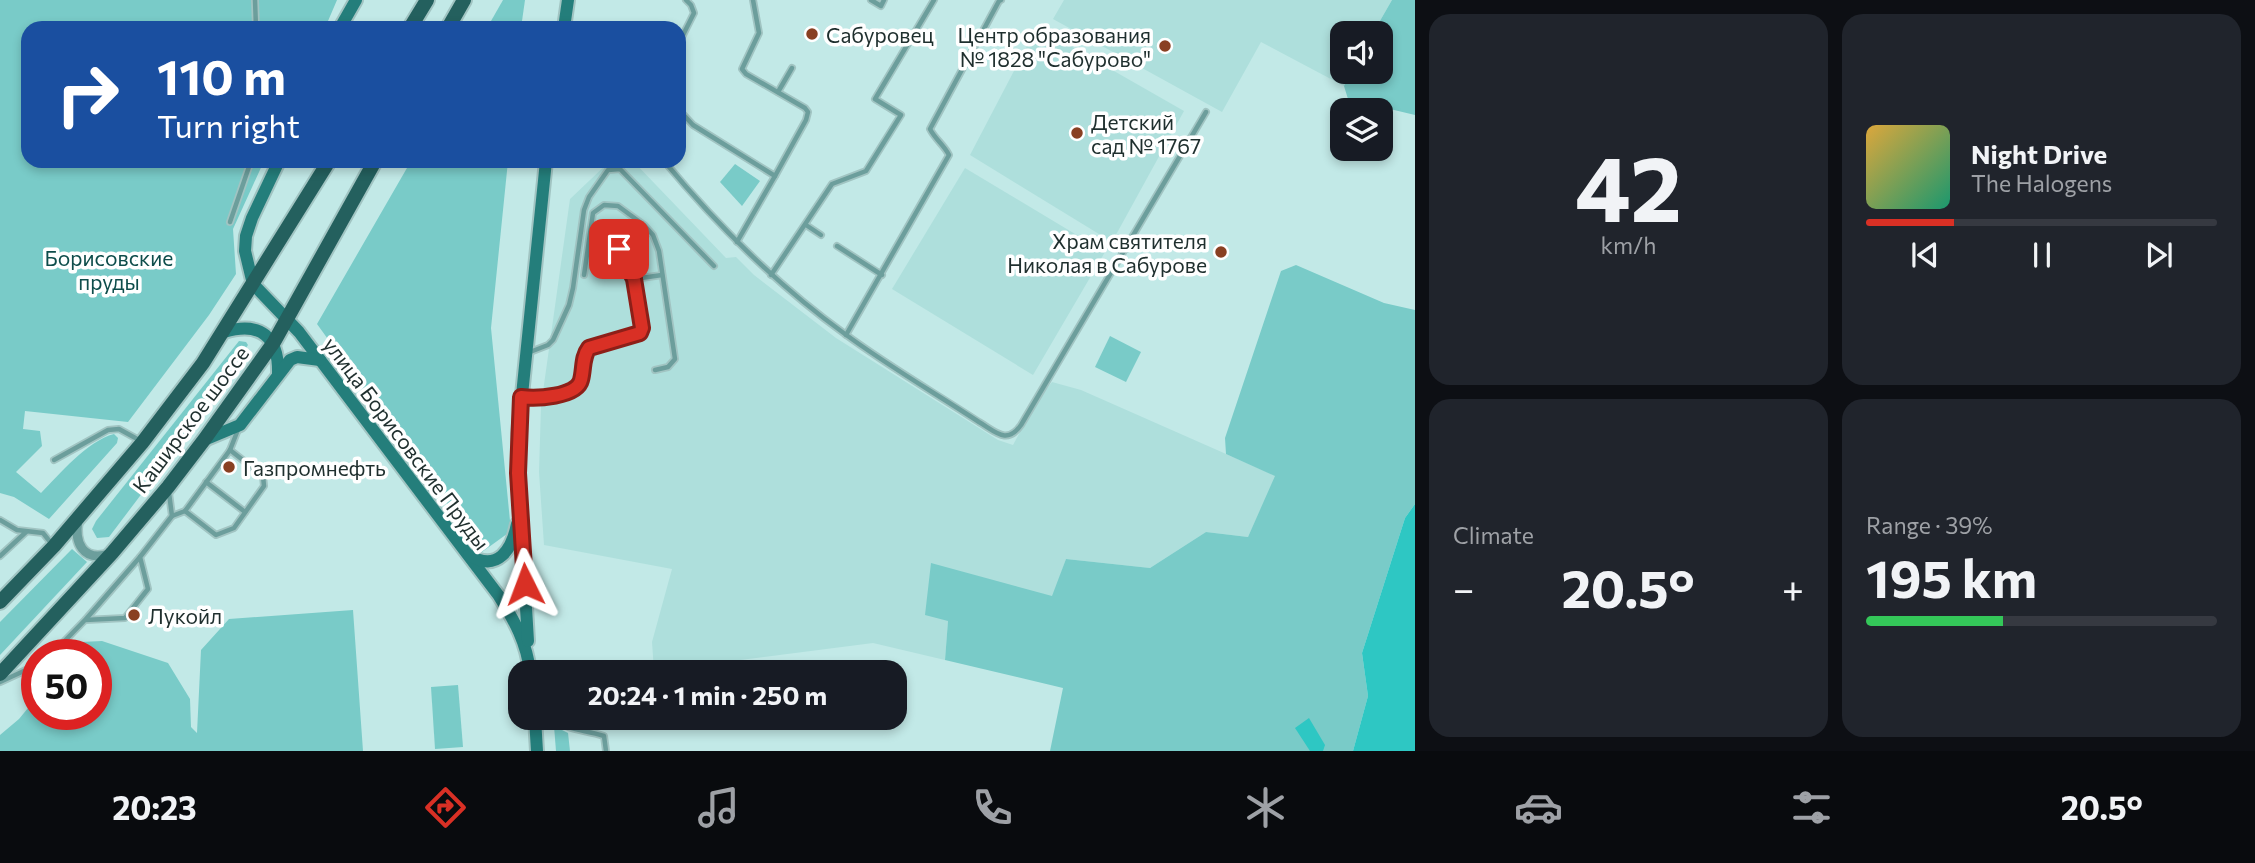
<!DOCTYPE html>
<meta charset="utf-8">
<style>
body{margin:0;font-family:Commissioner,sans-serif;background:#20242c;color:#f1f3f6;height:100vh;display:flex;flex-direction:column;font-size:26px;white-space:nowrap}
*{box-sizing:border-box;margin:0}
p{font-size:23px;color:#9ea1a6}
.icon{flex:none;width:38px;height:38px;fill:none;stroke:currentColor;stroke-width:2;stroke-linecap:round;stroke-linejoin:round}
.map{position:relative;flex:1;overflow:hidden}
.panel{display:flex;flex-direction:column;gap:14px;padding:14px;background:#0d0f14;width:840px}
.panel>*{flex:none}
.top-card{position:absolute;left:21px;top:21px;width:665px;height:147px;border-radius:21px;box-shadow:0 4px 10px #0003;background:#1a4fa0;color:#fff;overflow:hidden}
.controls{position:absolute;left:1330px;top:21px;display:grid;gap:14px}
.controls a{display:grid;place-items:center;width:63px;height:63px;border-radius:14px;background:#171b24;box-shadow:0 4px 10px #0003;font-size:35px}
.speed{position:absolute;left:21px;top:639px;display:flex;gap:14px;font-size:35px;font-weight:700;text-align:center}
.speed>*{display:grid;place-content:center;width:91px;height:91px;border-radius:50%;background:#171b24;box-shadow:0 4px 10px #0003;line-height:1}
.speed .limit{border:10px solid #d22;background:#fff;color:#111}
.pin{position:absolute;display:grid;place-items:center;width:60px;height:60px;color:#fff;margin:-30px;border-radius:14px;box-shadow:0 4px 10px #0006}
.me{position:absolute;width:77px;margin:-38px;rotate:357deg;stroke-linejoin:round;filter:drop-shadow(0 0 5px #0008)}
.turn{display:flex;align-items:center;gap:24px;height:147px;padding:0 21px;font-size:32px}
.turn .icon{width:91px;height:91px;stroke-width:2.5}
.turn b{display:block;font-size:49px;line-height:60px}
.big{font-size:52px;font-weight:700;line-height:1.1}
.panel .card{flex:1;display:flex;flex-direction:column;justify-content:center;gap:10px;min-width:0;padding:0 24px;border-radius:21px;background:#20242c}
.panel .dial{align-items:center;gap:0}
.dial b{font-size:91px;line-height:1}
.song{display:flex;align-items:center;gap:21px}
.cover{width:84px;height:84px;border-radius:10px;background:linear-gradient(135deg,hsl(40 70% 55%),hsl(160 70% 35%))}
.played{height:7px;border-radius:4px;background:linear-gradient(90deg,#d93025 25%,#363941 25%)}
.keys{display:flex;justify-content:space-around;direction:ltr}
.heat{display:flex;justify-content:space-between;align-items:center;font-size:38px;direction:ltr}
.charge{height:10px;border-radius:5px;background:linear-gradient(90deg,#34c759 39%,#363941 0)}
.panel .tiles{flex:1;display:grid;gap:14px;grid-template-columns:repeat(2,1fr)}
.trip{position:absolute;left:508px;top:660px;width:399px;height:70px;border-radius:21px;background:#171b24;box-shadow:0 4px 10px #0003;font-weight:700;line-height:70px;text-align:center}
.tab-bar{display:flex;height:112px;justify-content:space-around;align-items:center;background:#090b0e;color:#9ea1a6}
.tab-bar .icon{width:49px;height:49px}
.tab-bar .selected{color:#d93025}
.tab-bar b{font-size:32px;color:#f1f3f6}
main{display:flex;flex:1;min-height:0}
.map>svg:first-child{display:block}
.built{fill:#aedfdc}
.green{fill:#79cbc8}
.water{fill:#2ec7c3}
.lines{fill:none;stroke-linecap:round;stroke-linejoin:round}
.lane-casing{stroke:#a1c4c2;stroke-width:8}
.street-casing{stroke:#a1c4c2;stroke-width:12}
.secondary-casing{stroke:#a1c4c2;stroke-width:16}
.primary-casing{stroke:#a1c4c2;stroke-width:18}
.lane{stroke:#6c9e9c;stroke-width:4.5}
.street{stroke:#6c9e9c;stroke-width:9}
.secondary{stroke:#247e7b;stroke-width:12}
.primary{stroke:#24605e;stroke-width:14}
.route-casing{stroke:#8d1f18;stroke-width:18}
.route{stroke:#d93025;stroke-width:12}
.poi-dot{fill:#894022;stroke:#fff;stroke-width:2.5}
.labels{text-anchor:middle;dominant-baseline:central;stroke-width:7;stroke-linejoin:round;paint-order:stroke}
.poi-label{font-size:21px;fill:#1f2f2e;stroke:#fff;text-anchor:start}
.park-label{font-size:21px;fill:#0e4d4b;stroke:#fff}
.street-label{font-size:21px;fill:#1f2f2e;stroke:#fff}
</style>
<main>
<div class="map">
<svg width="1415" height="751" viewBox="0 0 1415 751">
<rect width="100%" height="100%" fill="#c2e9e7"/>
<!-- built -->
<g class="built">
<path d="M1064,0H1392L1373,33H1342V72H1351L1344,86L1261,42L1222,112L1053,19Z"/>
<path d="M1037,27L1184,111L1112,242L970,155Z"/>
<path d="M610,161H633L726,258L736,257L754,275L836,338L998,440L1013,445L1036,402L1052,382L1081,390L1276,476L1248,537L1206,532L1150,568L1066,559L1053,596L948,621L945,660L873,643L654,671L652,642L672,569L544,545L539,472L541,406L570,199Z"/>
<path d="M965,168L1105,252L1033,375L892,289Z"/>
</g>
<!-- green -->
<g class="green">
<path d="M0,0H337L325,28H28V161H264L233,229L236,274L209,315L128,422L25,411L23,429L40,431L42,446L16,472L41,493C60,474 87,441 114,434L118,438L117,443L49,519L14,497L0,493Z"/>
<path d="M503,0H525L521,28H487Z"/>
<path d="M1392,0H1415V115L1348,99L1344,86L1351,72H1381V33H1373Z"/>
<path d="M411,161H508L491,328L511,531L482,552L317,324Z"/>
<path d="M735,164L760,181L742,206L720,182Z"/>
<path d="M1296,265L1384,303L1415,310V504L1405,518L1362,653L1368,696L1353,751H1050L1063,688L945,660L948,621L925,615L931,563L1052,596L1066,559L1150,568L1206,532L1248,537L1275,476L1226,454L1225,438L1281,271Z"/>
<path d="M1110,336L1141,352L1126,382L1095,367Z"/>
<path d="M239,341L246,342L248,345L183,439L109,537L97,538L92,529L96,521Z"/>
<path d="M72,549L87,562L0,655V622Z"/>
<path d="M353,610L363,751H0V735L19,719L37,697V714H96V654H71L81,642L102,641L168,663L190,699L191,727L197,733L201,650L229,619Z"/>
<path d="M458,685L463,747L435,749L431,687Z"/>
<path d="M611,718L612,724L578,725L577,719Z"/>
<path d="M554,726L568,733L570,751H556Z"/>
</g>
<!-- water -->
<g class="water">
<path d="M1415,504V751H1353L1368,696L1362,653L1405,518Z"/>
<path d="M1309,718L1325,745L1323,751H1310L1295,728Z"/>
</g>
<g class="lines">
<defs>
<g id="lane">
<path d="M255,0L256,28"/>
<path d="M871,0L881,6L884,0"/>
<path d="M679,43L694,13L691,5L686,0"/>
<path d="M778,92L792,68"/>
<path d="M679,110L693,125L775,176L806,120L808,112L805,108L746,74L742,69L759,33L753,0"/>
<path d="M664,161C718,226 777,285 845,334C888,366 935,393 979,422C996,432 1007,445 1021,425L1206,112"/>
<path d="M230,222L251,161"/>
<path d="M806,225L821,235"/>
<path d="M737,242L775,176"/>
<path d="M837,246L882,275"/>
<path d="M584,275L593,213L604,205L618,206L644,225L653,235L659,251L675,359L668,367L655,370"/>
<path d="M771,275L832,184L866,171L901,115L875,99L934,0"/>
<path d="M634,279L662,275"/>
<path d="M846,335L949,155C944,145 935,139 930,129L999,1L1001,0"/>
<path d="M530,352L548,345L553,340L569,305L573,288L584,210L589,197L608,170L620,169L714,266"/>
<path d="M525,398C539,399 577,395 581,380C584,369 582,357 589,348L640,333L642,328L634,279L619,249"/>
<path d="M54,460L108,430L119,429L139,440"/>
<path d="M206,482L245,512"/>
<path d="M185,511L216,535L234,528L264,486L263,476L230,450"/>
<path d="M172,516L185,511L230,450L239,427"/>
<path d="M0,520L17,530L43,533L51,543"/>
<path d="M0,556L26,532"/>
<path d="M86,619L140,557"/>
<path d="M52,654L85,620L125,618L148,589L140,557L172,516L169,493"/>
<path d="M0,682L37,665"/>
<path d="M552,718C571,732 583,729 604,736L606,751"/>
</g>
<path id="street" d="M78,520C74,543 83,562 109,554"/>
<g id="secondary">
<path d="M340,28L356,0"/>
<path d="M564,28L568,0"/>
<path d="M279,161L252,218L246,236L245,251L253,284L299,332L499,596C514,620 527,643 530,672"/>
<path d="M224,332C261,321 279,337 278,374"/>
<path d="M204,440L240,425L290,360L297,357L320,360"/>
<path d="M469,555C498,573 512,549 517,524"/>
<path d="M528,641L518,473V434L546,161"/>
<path d="M535,718L537,751"/>
</g>
<g id="primary">
<path d="M410,28L427,0"/>
<path d="M448,28L464,0"/>
<path d="M0,602L54,546L142,443L203,363L329,161"/>
<path d="M0,674L112,553L168,487L204,440L274,342L375,161"/>
</g>
</defs>
<!-- lane casing -->
<use href="#lane" class="lane-casing"/>
<!-- street casing -->
<use href="#street" class="street-casing"/>
<!-- secondary casing -->
<use href="#secondary" class="secondary-casing"/>
<!-- primary casing -->
<use href="#primary" class="primary-casing"/>
<!-- lane -->
<use href="#lane" class="lane"/>
<!-- street -->
<use href="#street" class="street"/>
<!-- secondary -->
<use href="#secondary" class="secondary"/>
<!-- primary -->
<use href="#primary" class="primary"/>
</g>
<g class="lines">
<defs>
<path id="route" d="M525,584L518,473L521,397C536,399 577,397 581,380C584,369 582,357 589,348L640,333L642,328L634,279L619,249"/>
</defs>
<!-- route casing -->
<use href="#route" class="route-casing"/>
<!-- route -->
<use href="#route" class="route"/>
</g>
<!-- markers -->
<g class="poi-dot">
<circle cx="812" cy="34" r="7"/>
<circle cx="1165" cy="46" r="7"/>
<circle cx="1077" cy="133" r="7"/>
<circle cx="1221" cy="252" r="7"/>
<circle cx="229" cy="467" r="7"/>
<circle cx="134" cy="615" r="7"/>
</g>
<g class="labels">
<!-- poi labels -->
<g class="poi-label">
<text x="826" y="34">Сабуровец</text>
<text x="1151" y="34" text-anchor="end">Центр образования<tspan x="1151" dy="24">№ 1828 "Сабурово"</tspan></text>
<text x="1091" y="121">Детский<tspan x="1091" dy="24">сад № 1767</tspan></text>
<text x="1207" y="240" text-anchor="end">Храм святителя<tspan x="1207" dy="24">Николая в Сабурове</tspan></text>
<text x="243" y="467">Газпромнефть</text>
<text x="148" y="615">Лукойл</text>
</g>
<!-- park labels -->
<g class="park-label">
<text x="109" y="257">Борисовские<tspan x="109" dy="24">пруды</tspan></text>
</g>
<!-- street labels -->
<g class="street-label">
<text transform="translate(190 419) rotate(-53)">Каширское шоссе</text>
<text transform="translate(407 443) rotate(53)">улица Борисовские Пруды</text>
</g>
</g>
</svg>
<div class="controls">
<a><svg class="icon" aria-label="sound" viewBox="0 0 24 24"><path d="M4 9h4l5-4v14l-5-4H4zM17 9q2 3 0 6"/></svg></a>
<a><svg class="icon" aria-label="layers" viewBox="0 0 24 24"><path d="M12 4l9 5-9 5-9-5zM3 14l9 5 9-5"/></svg></a>
</div>
<div class="speed"><div class="limit">50</div></div>
<div class="pin" style="left:619px;top:249px;background:#d93025"><svg class="icon" aria-label="arrive" viewBox="0 0 24 24"><path d="M6 21V4h12l-3 4 3 4H6"/></svg></div>
<svg class="me" style="left:525px;top:584px" viewBox="-20 -20 40 40"><path d="M0-17L14 15 0 8-14 15z" fill="#d93025" stroke="#fff" stroke-width="4"/></svg>
<div class="trip">20:24 · 1 min · 250 m</div>
<div class="top-card">
<div class="turn"><svg class="icon" aria-label="right" viewBox="0 0 24 24"><path d="M7 20v-9h11M14 6l5 5-5 5"/></svg><div><b>110 m</b>Turn right</div></div>
</div>
</div>
<section class="panel">
<div class="tiles">
<div class="card dial"><b>42</b><p>km/h</p></div>
<div class="card">
<div class="song"><i class="cover"></i><div><b>Night Drive</b><p>The Halogens</p></div></div>
<div class="played"></div>
<div class="keys"><svg class="icon" aria-label="previous" viewBox="0 0 24 24"><path d="M18 5L8 12l10 7zM5 5v14"/></svg><svg class="icon" aria-label="pause" viewBox="0 0 24 24"><path d="M8 5v14M16 5v14"/></svg><svg class="icon" aria-label="next" viewBox="0 0 24 24"><path d="M6 5l10 7-10 7zM19 5v14"/></svg></div>
</div>
<div class="card"><p>Climate</p>
<div class="heat"><a>−</a><b class="big">20.5°</b><a>+</a></div>
</div>
<div class="card"><p>Range · 39%</p><b class="big">195 km</b><div class="charge"></div></div>
</div>
</section>
</main>
<nav class="tab-bar">
<b>20:23</b>
<svg class="icon selected" aria-label="directions" viewBox="0 0 24 24"><path d="M12 3l9 9-9 9-9-9zM9 14v-3h6M13 9l2 2-2 2"/></svg>
<svg class="icon" aria-label="music" viewBox="0 0 24 24"><path d="M9 18V5l10-2v13"/><circle cx="6" cy="18" r="3"/><circle cx="16" cy="16" r="3"/></svg>
<svg class="icon" aria-label="phone" viewBox="0 0 24 24"><path d="M5 4h4l2 5-3 2q2 4 5 5l2-3 5 2v4C11 20 4 13 5 4z"/></svg>
<svg class="icon" aria-label="climate" viewBox="0 0 24 24"><path d="M12 3v18M4 7l16 10M4 17L20 7"/></svg>
<svg class="icon" aria-label="car" viewBox="0 0 24 24"><path d="M5 17H2v-5l4-1 3-4h7l3 4 3 1v5h-3M9 17h6M6 11h13"/><circle cx="7" cy="17" r="2"/><circle cx="17" cy="17" r="2"/></svg>
<svg class="icon" aria-label="filters" viewBox="0 0 24 24"><path d="M4 7h16M4 17h16"/><circle cx="9" cy="7" r="2"/><circle cx="15" cy="17" r="2"/></svg>
<b>20.5°</b>
</nav>
